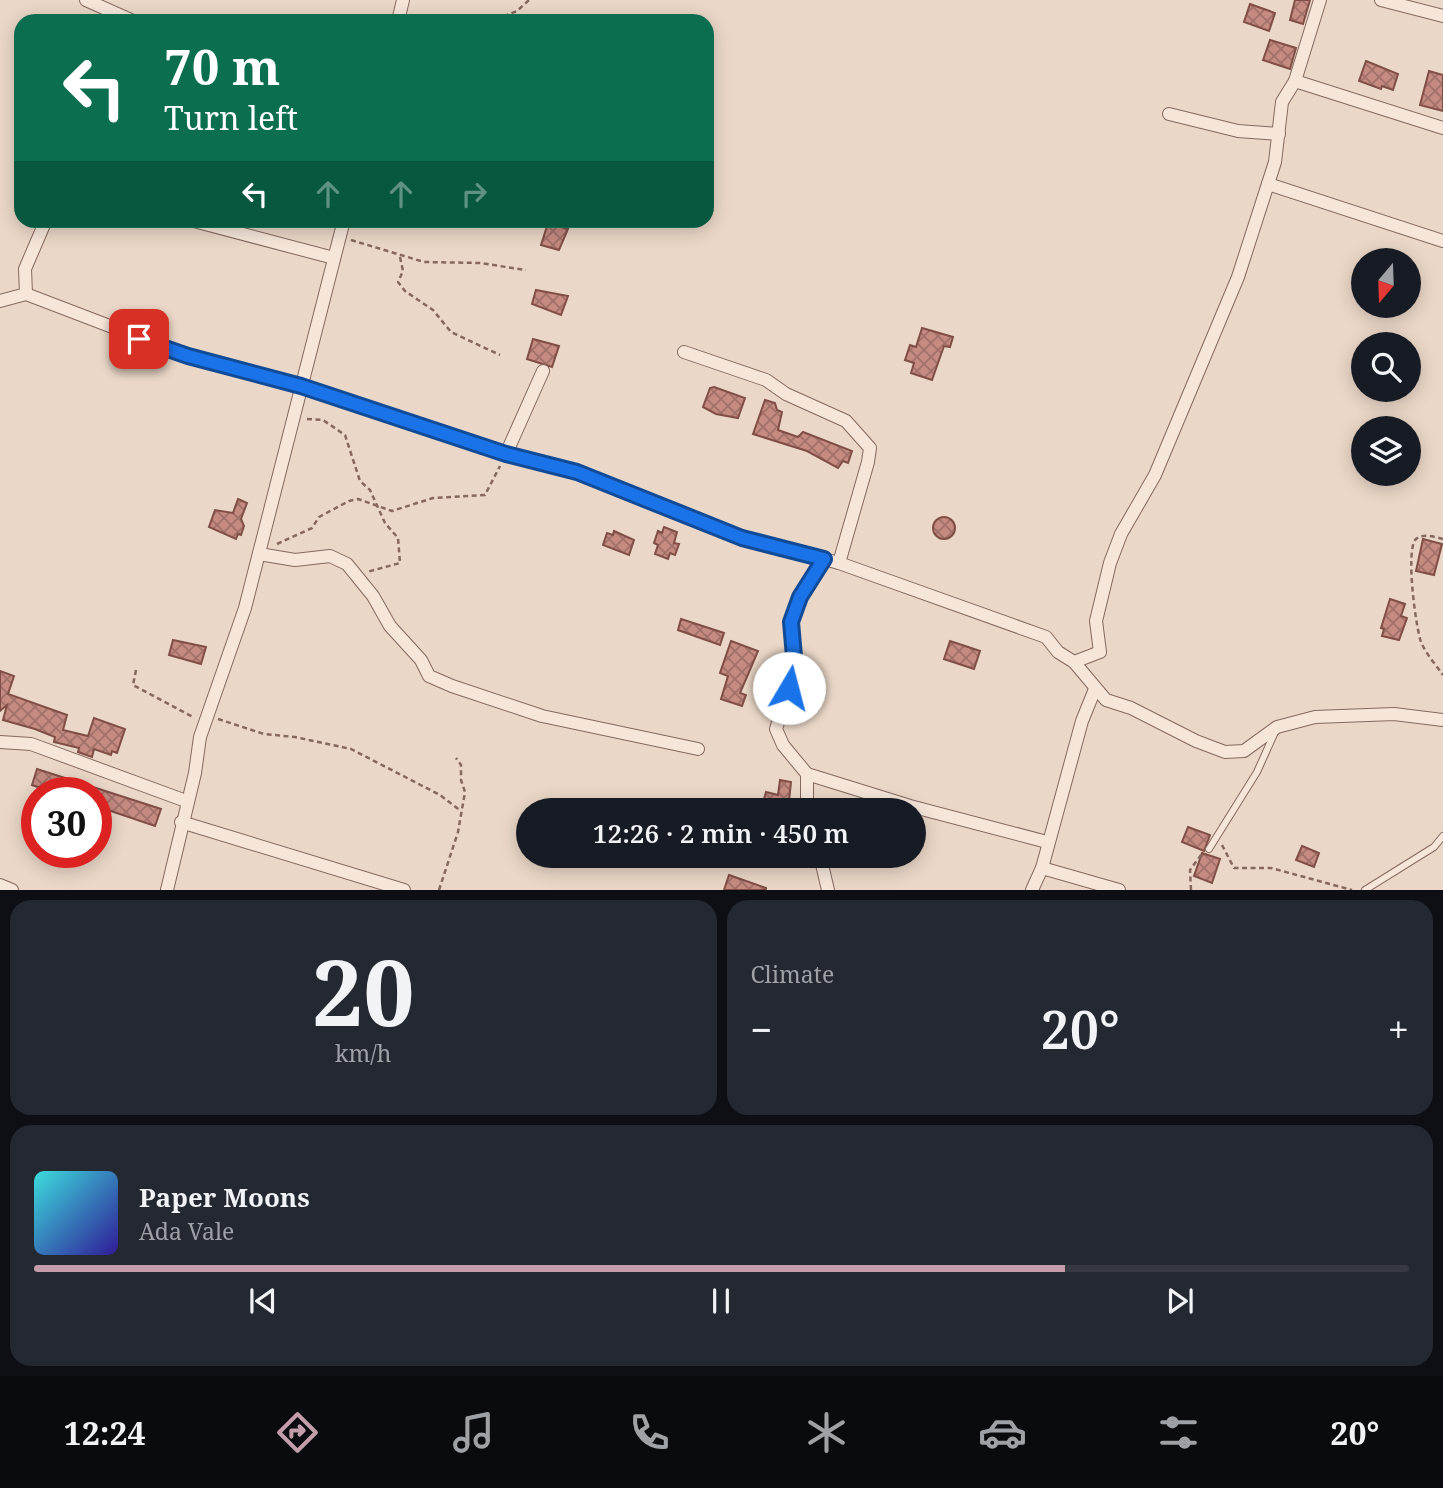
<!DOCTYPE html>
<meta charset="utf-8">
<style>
body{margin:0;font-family:"Noto Serif",serif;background:#242831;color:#f1f3f6;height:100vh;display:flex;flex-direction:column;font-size:26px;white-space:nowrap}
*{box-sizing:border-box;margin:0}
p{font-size:23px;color:#9ea1a6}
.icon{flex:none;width:38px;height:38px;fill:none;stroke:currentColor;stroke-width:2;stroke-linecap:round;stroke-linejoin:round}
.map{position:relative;height:890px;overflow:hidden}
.sheet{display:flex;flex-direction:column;gap:10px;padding:10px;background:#0d0f14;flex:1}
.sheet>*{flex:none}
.guide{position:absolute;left:14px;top:14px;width:700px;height:214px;border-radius:21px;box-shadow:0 4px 18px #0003;background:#0b6e4f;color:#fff;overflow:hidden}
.needle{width:46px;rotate:199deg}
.buttons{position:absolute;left:1351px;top:248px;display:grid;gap:14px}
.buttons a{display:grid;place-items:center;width:70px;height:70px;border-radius:50%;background:#171b24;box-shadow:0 4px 18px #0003;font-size:35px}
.speed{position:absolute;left:21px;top:777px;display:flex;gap:14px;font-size:35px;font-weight:700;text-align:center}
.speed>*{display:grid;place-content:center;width:91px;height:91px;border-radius:50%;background:#171b24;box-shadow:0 4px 18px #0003;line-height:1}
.speed .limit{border:10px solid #d22;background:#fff;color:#111}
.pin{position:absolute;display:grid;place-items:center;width:60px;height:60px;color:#fff;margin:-30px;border-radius:14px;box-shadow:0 4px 10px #0006}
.me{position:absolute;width:77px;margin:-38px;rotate:8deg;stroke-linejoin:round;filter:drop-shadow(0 0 5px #0008)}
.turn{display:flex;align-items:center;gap:24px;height:147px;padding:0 35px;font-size:32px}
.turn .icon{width:91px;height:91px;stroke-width:2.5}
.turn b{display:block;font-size:49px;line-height:60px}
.lanes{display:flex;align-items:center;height:66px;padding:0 35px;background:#0003;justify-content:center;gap:35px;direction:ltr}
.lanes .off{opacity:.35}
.big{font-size:52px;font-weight:600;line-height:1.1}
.sheet .card{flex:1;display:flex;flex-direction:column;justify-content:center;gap:10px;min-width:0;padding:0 24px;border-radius:21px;background:#242831}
.sheet .dial{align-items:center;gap:0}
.dial b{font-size:91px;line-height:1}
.song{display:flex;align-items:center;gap:21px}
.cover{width:84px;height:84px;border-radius:10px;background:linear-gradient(135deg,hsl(180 70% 55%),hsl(250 70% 35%))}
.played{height:7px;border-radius:4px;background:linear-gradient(90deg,#c49daa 75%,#363941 75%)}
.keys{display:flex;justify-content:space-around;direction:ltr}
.heat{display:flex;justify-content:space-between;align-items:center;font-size:38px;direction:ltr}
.sheet .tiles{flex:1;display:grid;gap:10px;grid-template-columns:1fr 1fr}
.card:last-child{grid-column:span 2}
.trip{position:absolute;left:516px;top:798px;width:410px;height:70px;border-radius:35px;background:#171b24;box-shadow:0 4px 18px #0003;font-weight:600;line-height:70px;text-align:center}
.tab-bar{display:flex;height:112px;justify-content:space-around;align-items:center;background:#090b0e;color:#9ea1a6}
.tab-bar .icon{width:49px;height:49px}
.tab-bar .current{color:#c49daa}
.tab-bar b{font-size:32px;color:#f1f3f6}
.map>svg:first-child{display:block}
.building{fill:url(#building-cross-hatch);stroke:#814e46;stroke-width:2}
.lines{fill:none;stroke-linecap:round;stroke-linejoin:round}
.service-casing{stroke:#85685e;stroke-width:8}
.minor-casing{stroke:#85685e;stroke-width:14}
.path{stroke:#85685e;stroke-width:2.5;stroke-dasharray:5 3.5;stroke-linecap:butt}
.service{stroke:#f6e6da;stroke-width:6}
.minor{stroke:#f6e6da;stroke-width:12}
.route-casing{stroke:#114b97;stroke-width:18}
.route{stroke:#1a73e8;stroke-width:12}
</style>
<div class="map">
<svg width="1443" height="890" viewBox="0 0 1443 890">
<defs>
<pattern id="building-cross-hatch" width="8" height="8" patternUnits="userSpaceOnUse" patternTransform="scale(1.75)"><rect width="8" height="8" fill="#c58b81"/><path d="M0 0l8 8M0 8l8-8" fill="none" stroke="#a17169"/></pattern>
</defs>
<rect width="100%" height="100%" fill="#ead7c7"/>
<!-- building -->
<g class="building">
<path d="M1295,0H1310L1303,24L1290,20Z"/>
<path d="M1250,4L1275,13L1269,31L1244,22Z"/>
<path d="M1270,40L1296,48L1290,69L1263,60Z"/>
<path d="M1366,61L1398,74L1393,90L1382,86L1381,89L1359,81Z"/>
<path d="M1429,71L1443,75V111L1420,105Z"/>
<path d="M548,223L568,229L559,250L541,245Z"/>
<path d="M536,290L568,296L561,315L532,304Z"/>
<path d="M922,328L953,337L950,347L944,346L932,380L911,373L914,363L905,360L910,345L916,347Z"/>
<path d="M533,339L559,346L552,367L527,359Z"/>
<path d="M714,387L745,398L738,418L716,414L703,407L710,388Z"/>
<path d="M765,400L775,403L777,410L782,412L778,430L798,437L803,432L852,451L848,463L843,461L838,468L807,451L753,434Z"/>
<path d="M238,499L247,503L241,519L244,526L241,535L238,534L236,539L209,527L215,510L233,513Z"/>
<circle cx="944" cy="528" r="11"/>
<path d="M664,527L677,532L674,543L679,544L675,555L670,553L668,559L655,554L658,545L654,543L658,531L662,533Z"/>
<path d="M614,531L634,540L629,555L603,545L607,533L613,535Z"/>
<path d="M1423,539L1442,544L1434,575L1416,571Z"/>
<path d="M1390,599L1405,604L1401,616L1407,618L1399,640L1382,636L1384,629L1381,628Z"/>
<path d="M681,619L724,633L720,645L678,630Z"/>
<path d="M173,640L206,647L201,664L169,655Z"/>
<path d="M731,641L758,651L740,693L746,695L742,706L721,699L728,676L720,673Z"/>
<path d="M950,641L980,651L974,669L944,659Z"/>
<path d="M0,671L14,676L8,694L67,715L63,730L88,736L94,718L125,729L117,753L112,751L111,755L94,749L92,757L78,752L79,748L54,742L55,737L35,729L3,720L7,705L0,711Z"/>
<path d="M37,769L161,809L155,826L96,806V793H56L32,785Z"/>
<path d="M780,780L791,782L788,810H761L766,792L778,795Z"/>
<path d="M1188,827L1210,835L1204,851L1182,842Z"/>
<path d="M1302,846L1319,853L1314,867L1296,860Z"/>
<path d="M1202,853L1220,859L1212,883L1194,876Z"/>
<path d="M729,875L766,888V890H724Z"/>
</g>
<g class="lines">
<defs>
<g id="service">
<path d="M1209,849L1257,772L1275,732"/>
<path d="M1365,890L1434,847L1443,836"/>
</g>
<g id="minor">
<path d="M86,0L133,21"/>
<path d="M1381,0L1443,16"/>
<path d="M398,21L403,0"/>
<path d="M1295,81L1443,128"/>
<path d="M1169,114L1238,131L1279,134"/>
<path d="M1268,184L1443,241"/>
<path d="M190,220L334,258"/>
<path d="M26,294L25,269L46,220"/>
<path d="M0,301L26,294L188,356L301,386L506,454L577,472L742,538L839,563L1046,637L1058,652L1074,662L1106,700L1131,708L1196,741L1225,752L1244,751L1277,727L1315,717L1394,714L1443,720"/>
<path d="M684,352L766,380L786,394L846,421L870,448L868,462L839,563"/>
<path d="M506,454L543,371"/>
<path d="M259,554L295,560L330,556L347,564L373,596L390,626L421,660L429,676L452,686L542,716L698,749"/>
<path d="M1074,662L1100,652L1096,621L1110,563L1121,534L1155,475L1238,277L1275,162L1282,102L1295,81L1320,0"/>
<path d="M0,742L31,744L186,801"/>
<path d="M807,774L910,806L1047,842"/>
<path d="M807,810V774L783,745L776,729L795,668L791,622L800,597L824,559"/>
<path d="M181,822L404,890"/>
<path d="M820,856L828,890"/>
<path d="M1042,868L1119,890"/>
<path d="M0,885L12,890"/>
<path d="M167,890L195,773L200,737L245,608L344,220"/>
<path d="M1032,890L1042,868L1082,721L1095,689"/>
</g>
</defs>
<!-- service casing -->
<use href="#service" class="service-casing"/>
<!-- minor casing -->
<use href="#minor" class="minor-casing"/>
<!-- path -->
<g class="path">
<path d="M470,21L502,17L517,11L529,0"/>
<path d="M351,240L424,262L480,263L526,270"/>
<path d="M400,257L403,271L398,282L405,291L433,310L451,332L500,355"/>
<path d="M307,419L323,420L345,435L360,481L370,490L385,523L398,538L400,563L367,572"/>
<path d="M1443,539C1435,537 1423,533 1416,539C1405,550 1416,628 1421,642C1426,654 1436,665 1443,675"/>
<path d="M277,544L312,528L319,517L349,501L358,499L392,511L433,498L485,495L500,466"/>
<path d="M136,670L133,685L193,717"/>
<path d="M218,719L264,734L295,737L351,749L440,795L461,811"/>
<path d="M1222,845L1234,868H1271L1352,890"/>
<path d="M439,890L458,832L465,792L461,780V765L456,758"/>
<path d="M1191,890L1190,870L1201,855"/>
</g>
<!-- service -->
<use href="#service" class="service"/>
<!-- minor -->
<use href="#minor" class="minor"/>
</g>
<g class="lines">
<defs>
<path id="route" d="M139,339L188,356L301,386L506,454L577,472L742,538L824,559L800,597L791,622L795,668L789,688"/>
</defs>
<!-- route casing -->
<use href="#route" class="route-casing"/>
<!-- route -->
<use href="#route" class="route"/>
</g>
</svg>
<div class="buttons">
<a><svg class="needle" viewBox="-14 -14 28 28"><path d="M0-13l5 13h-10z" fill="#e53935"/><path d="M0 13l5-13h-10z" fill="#9ea1a6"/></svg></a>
<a><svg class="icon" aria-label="search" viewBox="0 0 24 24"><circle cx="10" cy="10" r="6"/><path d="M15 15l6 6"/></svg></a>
<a><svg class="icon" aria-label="layers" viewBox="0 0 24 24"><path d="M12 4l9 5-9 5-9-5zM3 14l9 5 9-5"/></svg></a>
</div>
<div class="speed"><div class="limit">30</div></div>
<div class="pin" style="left:139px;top:339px;background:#d93025"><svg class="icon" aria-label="arrive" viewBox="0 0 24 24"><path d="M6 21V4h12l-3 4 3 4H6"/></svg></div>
<svg class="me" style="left:789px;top:688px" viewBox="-20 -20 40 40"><circle r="19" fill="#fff"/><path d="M0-13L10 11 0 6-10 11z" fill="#1a73e8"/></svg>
<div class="trip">12:26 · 2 min · 450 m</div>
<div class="guide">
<div class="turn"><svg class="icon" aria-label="left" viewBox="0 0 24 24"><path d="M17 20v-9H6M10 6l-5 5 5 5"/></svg><div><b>70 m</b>Turn left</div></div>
<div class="lanes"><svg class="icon" aria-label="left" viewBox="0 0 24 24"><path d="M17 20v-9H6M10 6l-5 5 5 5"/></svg><svg class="icon off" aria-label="ahead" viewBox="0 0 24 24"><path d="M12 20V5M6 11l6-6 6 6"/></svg><svg class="icon off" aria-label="ahead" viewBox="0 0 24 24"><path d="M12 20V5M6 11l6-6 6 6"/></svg><svg class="icon off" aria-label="right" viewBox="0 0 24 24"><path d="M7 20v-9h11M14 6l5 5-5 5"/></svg></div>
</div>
</div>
<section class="sheet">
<div class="tiles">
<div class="card dial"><b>20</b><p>km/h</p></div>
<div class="card"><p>Climate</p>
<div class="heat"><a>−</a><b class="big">20°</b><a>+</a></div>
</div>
<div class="card">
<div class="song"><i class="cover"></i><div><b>Paper Moons</b><p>Ada Vale</p></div></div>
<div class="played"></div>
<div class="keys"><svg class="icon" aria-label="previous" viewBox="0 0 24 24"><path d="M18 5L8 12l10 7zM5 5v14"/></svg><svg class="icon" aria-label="pause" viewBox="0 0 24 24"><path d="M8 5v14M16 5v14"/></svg><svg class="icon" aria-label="next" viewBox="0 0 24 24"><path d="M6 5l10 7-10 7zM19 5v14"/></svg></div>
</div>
</div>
</section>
<nav class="tab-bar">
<b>12:24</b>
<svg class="icon current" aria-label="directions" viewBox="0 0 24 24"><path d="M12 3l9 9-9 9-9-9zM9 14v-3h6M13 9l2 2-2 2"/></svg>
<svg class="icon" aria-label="music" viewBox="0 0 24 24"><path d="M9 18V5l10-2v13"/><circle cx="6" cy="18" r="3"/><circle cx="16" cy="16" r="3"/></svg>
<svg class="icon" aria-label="phone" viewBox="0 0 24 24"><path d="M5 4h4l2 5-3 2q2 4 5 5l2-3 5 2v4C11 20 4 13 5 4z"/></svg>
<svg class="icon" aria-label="climate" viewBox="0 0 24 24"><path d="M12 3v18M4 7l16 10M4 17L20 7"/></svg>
<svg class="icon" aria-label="car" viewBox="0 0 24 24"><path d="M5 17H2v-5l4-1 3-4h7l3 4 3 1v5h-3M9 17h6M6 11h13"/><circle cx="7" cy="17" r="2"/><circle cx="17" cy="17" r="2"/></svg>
<svg class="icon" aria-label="filters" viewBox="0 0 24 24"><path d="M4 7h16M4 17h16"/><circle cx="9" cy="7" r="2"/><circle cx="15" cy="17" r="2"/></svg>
<b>20°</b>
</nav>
